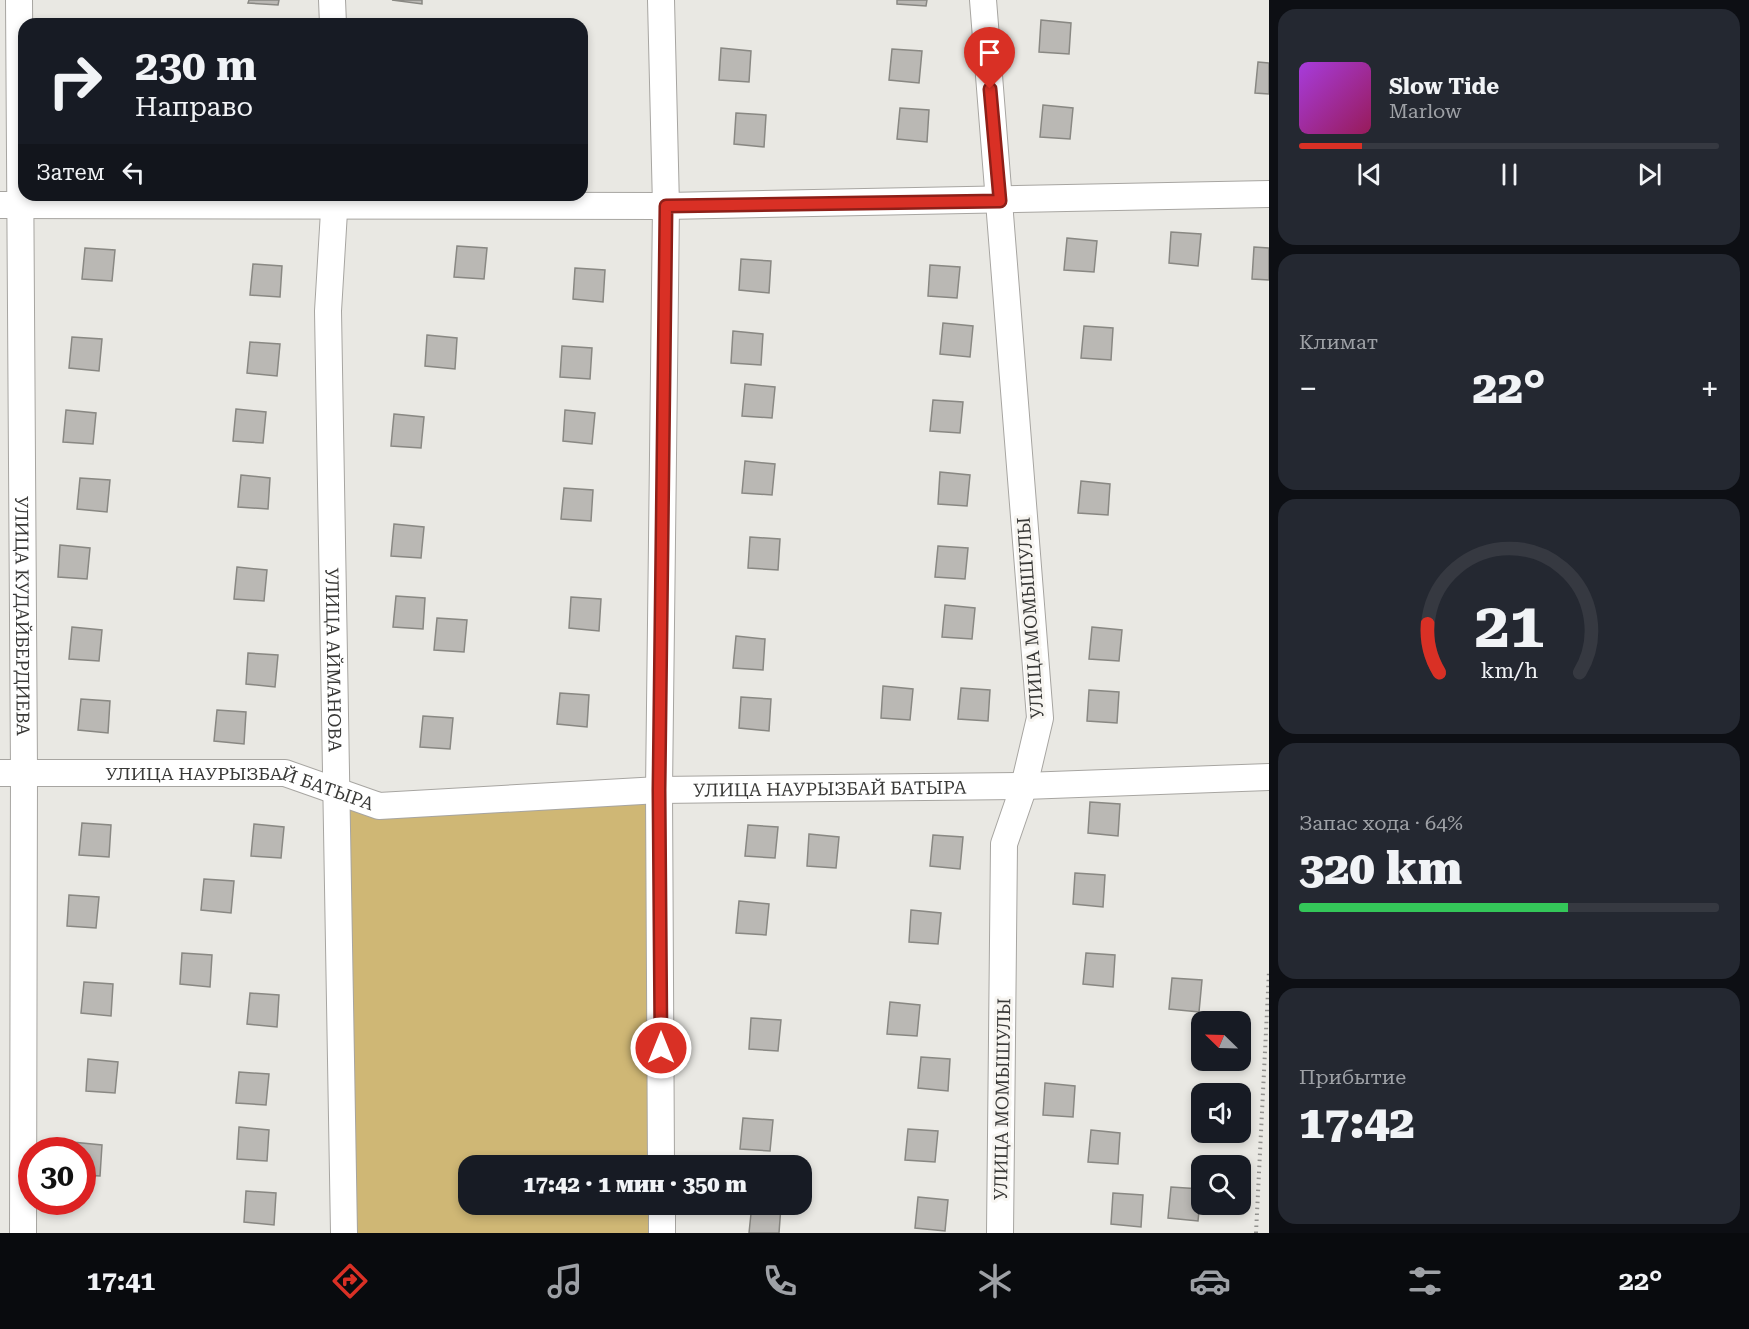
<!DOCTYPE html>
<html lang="ru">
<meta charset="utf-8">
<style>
body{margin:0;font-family:"Roboto Serif",serif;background:#242831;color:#f1f3f6;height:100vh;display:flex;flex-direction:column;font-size:22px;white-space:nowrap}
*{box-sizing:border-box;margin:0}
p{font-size:20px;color:#9ea1a6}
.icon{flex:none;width:33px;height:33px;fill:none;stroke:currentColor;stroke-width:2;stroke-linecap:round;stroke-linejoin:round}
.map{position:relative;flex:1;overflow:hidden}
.side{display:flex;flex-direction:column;gap:9px;padding:9px;background:#0d0f14;width:480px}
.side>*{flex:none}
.banner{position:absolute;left:18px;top:18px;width:570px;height:183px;border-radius:18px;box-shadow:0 3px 9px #0003;background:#171b24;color:#f1f3f6;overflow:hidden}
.needle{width:39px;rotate:293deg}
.tools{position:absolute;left:1191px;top:1011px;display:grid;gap:12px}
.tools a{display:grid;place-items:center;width:60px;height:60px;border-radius:12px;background:#171b24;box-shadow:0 3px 9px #0003;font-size:30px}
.speed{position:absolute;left:18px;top:1137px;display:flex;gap:12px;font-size:30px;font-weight:700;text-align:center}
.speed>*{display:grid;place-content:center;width:78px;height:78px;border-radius:50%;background:#171b24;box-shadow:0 3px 9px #0003;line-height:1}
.speed .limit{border:9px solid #d22;background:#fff;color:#111}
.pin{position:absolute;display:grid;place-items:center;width:51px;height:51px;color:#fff;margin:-62px -26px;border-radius:50% 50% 50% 0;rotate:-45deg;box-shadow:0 0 6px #0007}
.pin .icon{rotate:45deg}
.me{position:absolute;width:66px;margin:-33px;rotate:0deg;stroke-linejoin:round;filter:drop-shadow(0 0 4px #0008)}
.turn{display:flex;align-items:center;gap:21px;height:126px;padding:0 18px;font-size:27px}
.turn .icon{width:78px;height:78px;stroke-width:2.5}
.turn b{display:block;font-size:42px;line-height:51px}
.then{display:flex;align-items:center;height:57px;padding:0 18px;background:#0003;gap:12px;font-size:22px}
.big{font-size:45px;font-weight:800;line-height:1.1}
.side .card{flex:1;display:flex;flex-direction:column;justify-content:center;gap:9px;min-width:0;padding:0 21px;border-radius:18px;background:#242831}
.side .dial{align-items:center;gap:0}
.dial svg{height:156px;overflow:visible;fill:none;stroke:#363941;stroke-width:7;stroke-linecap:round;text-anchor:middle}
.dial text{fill:#f1f3f6;stroke:none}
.song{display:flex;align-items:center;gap:18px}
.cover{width:72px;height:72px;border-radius:9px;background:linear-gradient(135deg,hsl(280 70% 55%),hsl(330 70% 35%))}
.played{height:6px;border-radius:3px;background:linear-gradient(90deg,#d93025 15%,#363941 15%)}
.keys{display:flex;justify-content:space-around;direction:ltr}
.heat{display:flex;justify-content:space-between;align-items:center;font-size:33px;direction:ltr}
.charge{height:9px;border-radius:4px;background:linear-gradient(90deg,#34c759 64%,#363941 0)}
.trip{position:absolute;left:458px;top:1155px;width:354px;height:60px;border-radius:18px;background:#171b24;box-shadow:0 3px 9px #0003;font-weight:800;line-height:60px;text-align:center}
.tab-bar{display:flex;height:96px;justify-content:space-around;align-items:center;background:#090b0e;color:#9ea1a6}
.tab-bar .icon{width:42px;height:42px}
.tab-bar .selected{color:#d93025}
.tab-bar b{font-size:27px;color:#f1f3f6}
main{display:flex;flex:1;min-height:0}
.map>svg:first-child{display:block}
.green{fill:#cfb775}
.building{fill:#bab8b4;stroke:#898883;stroke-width:1.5}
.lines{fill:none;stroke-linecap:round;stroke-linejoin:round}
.street-casing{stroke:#a7a5a1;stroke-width:28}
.path{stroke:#92918e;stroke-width:4;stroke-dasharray:1.5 4.5;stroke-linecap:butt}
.street{stroke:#fff;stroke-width:26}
.route-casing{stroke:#8d1f18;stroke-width:15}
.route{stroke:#d93025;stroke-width:10}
.labels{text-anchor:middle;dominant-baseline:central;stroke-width:6;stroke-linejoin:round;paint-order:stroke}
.street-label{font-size:18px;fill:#393937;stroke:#f7f5f1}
</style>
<main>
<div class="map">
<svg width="1269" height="1233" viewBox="0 0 1269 1233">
<rect width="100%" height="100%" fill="#e9e8e3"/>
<!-- green -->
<path class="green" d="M659,790L661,1165L468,1166V1204L662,1205V1233H344L339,791L379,806Z"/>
<!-- building -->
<g class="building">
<path d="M249,0H279L278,5L248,3Z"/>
<path d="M392,0H422V4Z"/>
<path d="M897,0H927L926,6L897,4Z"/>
<path d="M1041,20L1071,23L1069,54L1039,52Z"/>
<path d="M721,48L751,51L749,82L719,80Z"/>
<path d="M892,49L922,51L919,83L889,80Z"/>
<path d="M1258,62L1269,63V94L1255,93Z"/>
<path d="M1043,105L1073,108L1070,139L1040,137Z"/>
<path d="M900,108L929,110L927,142L897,139Z"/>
<path d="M736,113L766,115L764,147L734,144Z"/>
<path d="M1171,232L1201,234L1198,266L1169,263Z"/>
<path d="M1067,238L1097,241L1094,272L1064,270Z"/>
<path d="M457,246L487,248L484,279L454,277Z"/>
<path d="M1254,247L1269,248V280L1252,279Z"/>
<path d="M85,248L115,250L112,281L82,279Z"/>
<path d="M741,259L771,261L769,293L739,290Z"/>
<path d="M253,264L282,266L280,297L250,295Z"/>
<path d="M930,265L960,267L957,298L928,296Z"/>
<path d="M575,268L605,270L603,302L573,299Z"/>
<path d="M943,323L973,326L970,357L940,354Z"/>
<path d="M1084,326L1113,328L1111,360L1081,358Z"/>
<path d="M733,331L763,334L761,365L731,363Z"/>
<path d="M427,335L457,338L455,369L425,366Z"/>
<path d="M72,337L102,339L99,371L69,368Z"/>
<path d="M250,342L280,344L277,376L247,373Z"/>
<path d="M562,346L592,348L590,379L560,377Z"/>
<path d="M745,384L775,387L772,418L742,416Z"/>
<path d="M933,400L963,402L960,433L930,431Z"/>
<path d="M236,409L266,412L263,443L233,441Z"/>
<path d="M66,410L96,413L93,444L63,442Z"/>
<path d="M565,410L595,413L592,444L563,441Z"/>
<path d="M394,414L424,417L421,448L391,446Z"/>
<path d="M745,461L775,464L772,495L742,493Z"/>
<path d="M940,472L970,475L967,506L938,504Z"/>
<path d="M241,475L270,478L268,509L238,507Z"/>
<path d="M80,478L110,480L107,512L77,509Z"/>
<path d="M1081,481L1110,484L1108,515L1078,513Z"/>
<path d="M564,488L593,490L591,521L561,519Z"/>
<path d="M394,524L424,527L421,558L391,556Z"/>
<path d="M750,537L780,539L778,570L748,568Z"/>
<path d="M60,545L90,548L87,579L58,577Z"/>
<path d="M938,546L968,548L965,579L935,577Z"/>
<path d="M237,567L267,570L264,601L234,599Z"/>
<path d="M396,596L425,598L423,629L393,627Z"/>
<path d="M571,597L601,599L599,631L569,628Z"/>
<path d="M945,605L975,608L972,639L942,637Z"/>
<path d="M437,618L467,620L464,652L434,650Z"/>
<path d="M72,627L102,630L99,661L69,659Z"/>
<path d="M1092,627L1122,630L1119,661L1089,659Z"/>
<path d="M736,636L765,639L763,670L733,668Z"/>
<path d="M248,653L278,655L275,687L246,684Z"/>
<path d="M883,686L913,689L910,720L881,718Z"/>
<path d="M961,688L990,690L988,721L958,719Z"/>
<path d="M1089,690L1119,692L1117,723L1087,721Z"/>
<path d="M560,693L589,695L587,727L557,724Z"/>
<path d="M741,697L771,699L769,731L739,728Z"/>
<path d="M81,699L110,701L108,733L78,730Z"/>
<path d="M217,710L246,712L244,744L214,741Z"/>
<path d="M423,716L453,718L450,749L420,747Z"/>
<path d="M1090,802L1120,804L1118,836L1088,833Z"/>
<path d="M82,823L111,825L109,857L79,855Z"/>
<path d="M254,824L284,827L281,858L251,856Z"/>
<path d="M748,825L778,827L775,858L745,856Z"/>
<path d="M809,834L839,837L836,868L807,866Z"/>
<path d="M933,835L963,837L960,869L930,866Z"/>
<path d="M1075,873L1105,875L1103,907L1073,904Z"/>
<path d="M204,879L234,881L231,913L201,910Z"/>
<path d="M69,895L99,897L96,928L67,926Z"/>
<path d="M739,901L769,904L766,935L736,933Z"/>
<path d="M911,910L941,913L938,944L909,942Z"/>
<path d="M182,953L212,955L210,987L180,984Z"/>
<path d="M1086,953L1115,955L1113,987L1083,984Z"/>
<path d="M1172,978L1202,980L1199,1012L1169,1009Z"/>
<path d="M84,982L113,984L111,1016L81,1013Z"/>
<path d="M250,993L279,995L277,1027L247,1024Z"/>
<path d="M890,1002L920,1005L917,1036L887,1034Z"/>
<path d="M751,1018L781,1020L778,1051L749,1049Z"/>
<path d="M921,1057L950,1059L948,1091L918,1088Z"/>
<path d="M88,1059L118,1062L115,1093L86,1091Z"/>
<path d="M239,1072L269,1074L266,1105L236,1103Z"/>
<path d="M1045,1083L1075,1086L1073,1117L1043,1115Z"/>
<path d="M743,1118L773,1120L770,1151L740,1149Z"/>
<path d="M239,1127L269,1130L267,1161L237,1159Z"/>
<path d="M908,1129L938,1131L935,1162L905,1160Z"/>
<path d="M1091,1130L1120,1133L1118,1164L1088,1162Z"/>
<path d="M72,1142L102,1145L100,1176L82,1175V1150H71Z"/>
<path d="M1171,1187L1201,1189L1198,1221L1168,1218Z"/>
<path d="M246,1191L276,1193L274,1225L244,1222Z"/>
<path d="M1113,1193L1143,1195L1141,1227L1111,1224Z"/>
<path d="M918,1197L948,1200L945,1231L915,1228Z"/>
<path d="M752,1204L781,1206L779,1233H749Z"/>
</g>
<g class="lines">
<defs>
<g id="street">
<path id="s1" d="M19,0L24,772L23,1233"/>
<path d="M332,0L333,24"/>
<path d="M983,0L1040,718L1024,786L1004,844L1000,1233"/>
<path id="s2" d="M335,195L328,311L344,1233"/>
<path d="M0,205L666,206L1269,194"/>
<path id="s3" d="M0,773H285L379,806L659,790L1024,786L1269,777"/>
<path d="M661,1166L659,790L666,206L661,0"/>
<path d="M662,1204V1233"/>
</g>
</defs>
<!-- street casing -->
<use href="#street" class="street-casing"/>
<!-- path -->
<path class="path" d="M1256,1233L1269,971"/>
<!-- street -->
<use href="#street" class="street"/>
</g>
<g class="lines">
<defs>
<path id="route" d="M661,1048L659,790L666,206L1000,201L990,89"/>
</defs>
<!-- route casing -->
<use href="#route" class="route-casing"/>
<!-- route -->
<use href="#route" class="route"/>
</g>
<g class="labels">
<!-- street labels -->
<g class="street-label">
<text stroke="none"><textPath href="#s1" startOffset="616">УЛИЦА КУДАЙБЕРДИЕВА</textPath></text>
<text transform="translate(1030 618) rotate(-94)">УЛИЦА МОМЫШУЛЫ</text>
<text stroke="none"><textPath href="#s2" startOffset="465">УЛИЦА АЙМАНОВА</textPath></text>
<text stroke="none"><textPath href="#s3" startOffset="836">УЛИЦА НАУРЫЗБАЙ БАТЫРА</textPath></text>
<text stroke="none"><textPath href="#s3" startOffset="242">УЛИЦА НАУРЫЗБАЙ БАТЫРА</textPath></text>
<text transform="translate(1002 1099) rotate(-89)">УЛИЦА МОМЫШУЛЫ</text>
</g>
</g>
</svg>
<div class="tools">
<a><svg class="needle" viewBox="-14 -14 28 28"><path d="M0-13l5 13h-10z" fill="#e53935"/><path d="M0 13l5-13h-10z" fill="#9ea1a6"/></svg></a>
<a><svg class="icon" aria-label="sound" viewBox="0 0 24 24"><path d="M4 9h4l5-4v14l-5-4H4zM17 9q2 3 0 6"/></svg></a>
<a><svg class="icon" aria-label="search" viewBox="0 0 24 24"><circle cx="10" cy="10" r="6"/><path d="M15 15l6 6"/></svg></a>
</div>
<div class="speed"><div class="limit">30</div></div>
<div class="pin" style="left:990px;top:89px;background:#d93025"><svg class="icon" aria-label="arrive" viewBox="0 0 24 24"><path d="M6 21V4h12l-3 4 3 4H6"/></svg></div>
<svg class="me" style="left:661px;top:1048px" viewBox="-20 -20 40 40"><circle r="17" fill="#d93025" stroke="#fff" stroke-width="3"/><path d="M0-11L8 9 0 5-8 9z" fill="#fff"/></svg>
<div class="trip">17:42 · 1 мин · 350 m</div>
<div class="banner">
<div class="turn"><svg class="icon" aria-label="right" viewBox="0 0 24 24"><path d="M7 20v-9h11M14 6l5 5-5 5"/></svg><div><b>230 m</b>Направо</div></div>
<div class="then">Затем<svg class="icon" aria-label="left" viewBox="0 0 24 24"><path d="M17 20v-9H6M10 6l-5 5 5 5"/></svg></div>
</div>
</div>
<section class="side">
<div class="card">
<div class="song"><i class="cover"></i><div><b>Slow Tide</b><p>Marlow</p></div></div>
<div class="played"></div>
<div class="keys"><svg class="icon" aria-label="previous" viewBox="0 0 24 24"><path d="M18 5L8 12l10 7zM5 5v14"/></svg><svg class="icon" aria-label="pause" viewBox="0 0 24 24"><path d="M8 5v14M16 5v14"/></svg><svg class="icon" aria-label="next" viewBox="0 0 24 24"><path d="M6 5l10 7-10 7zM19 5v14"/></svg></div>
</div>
<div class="card"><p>Климат</p>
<div class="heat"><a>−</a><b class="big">22°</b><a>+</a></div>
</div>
<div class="card dial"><svg viewBox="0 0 100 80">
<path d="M14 69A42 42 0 1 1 86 69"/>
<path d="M14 69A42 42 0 0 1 8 44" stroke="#d93025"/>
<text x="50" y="56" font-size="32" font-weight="700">21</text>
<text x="50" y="72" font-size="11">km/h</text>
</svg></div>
<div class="card"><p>Запас хода · 64%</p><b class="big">320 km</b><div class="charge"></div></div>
<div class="card"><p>Прибытие</p><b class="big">17:42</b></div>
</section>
</main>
<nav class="tab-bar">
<b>17:41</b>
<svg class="icon selected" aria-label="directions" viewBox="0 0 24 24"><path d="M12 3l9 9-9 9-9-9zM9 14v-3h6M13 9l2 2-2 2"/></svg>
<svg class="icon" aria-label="music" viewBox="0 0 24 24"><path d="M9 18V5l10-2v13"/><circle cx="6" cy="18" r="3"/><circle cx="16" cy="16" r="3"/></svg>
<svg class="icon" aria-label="phone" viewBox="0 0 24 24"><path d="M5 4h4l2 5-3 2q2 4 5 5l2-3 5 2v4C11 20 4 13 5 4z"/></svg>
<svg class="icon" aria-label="climate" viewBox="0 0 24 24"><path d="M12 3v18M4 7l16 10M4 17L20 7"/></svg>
<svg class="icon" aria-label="car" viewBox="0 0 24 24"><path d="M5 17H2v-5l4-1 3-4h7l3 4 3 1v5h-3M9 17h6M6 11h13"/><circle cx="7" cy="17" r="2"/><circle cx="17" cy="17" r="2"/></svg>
<svg class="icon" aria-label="filters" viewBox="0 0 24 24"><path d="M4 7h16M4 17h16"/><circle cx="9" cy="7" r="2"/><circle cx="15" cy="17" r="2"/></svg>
<b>22°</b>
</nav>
